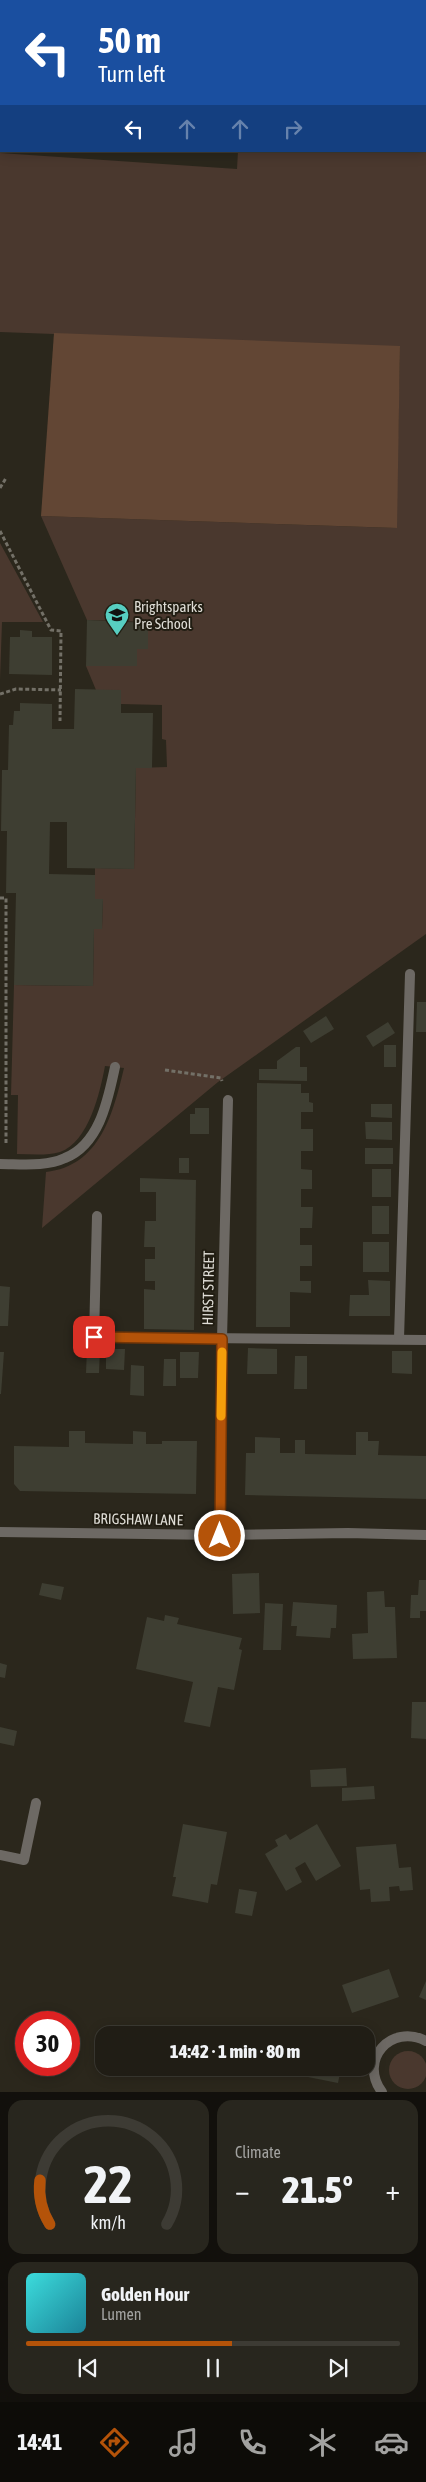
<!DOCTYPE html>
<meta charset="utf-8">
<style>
body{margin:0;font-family:"Asap Condensed",sans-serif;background:#28261e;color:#f1f3f6;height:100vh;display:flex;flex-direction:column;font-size:19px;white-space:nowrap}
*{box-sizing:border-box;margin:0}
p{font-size:16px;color:#a2a2a0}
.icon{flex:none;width:28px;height:28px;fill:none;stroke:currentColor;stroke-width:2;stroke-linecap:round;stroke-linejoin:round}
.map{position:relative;height:2092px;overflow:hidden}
.side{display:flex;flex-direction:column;gap:8px;padding:8px;background:#12100c;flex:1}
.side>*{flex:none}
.guide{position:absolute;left:0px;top:0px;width:426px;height:152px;box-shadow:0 2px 12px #0003,0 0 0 1px #3d3b34;background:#1a4fa0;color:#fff;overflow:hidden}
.speed{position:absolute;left:15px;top:2011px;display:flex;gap:10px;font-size:25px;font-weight:700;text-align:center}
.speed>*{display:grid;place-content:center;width:65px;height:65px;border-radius:50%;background:#201d15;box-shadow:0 2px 12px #0003,0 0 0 1px #3d3b34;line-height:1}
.speed .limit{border:8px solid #d22;background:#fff;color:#111}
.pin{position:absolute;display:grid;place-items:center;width:42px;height:42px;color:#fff;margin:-21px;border-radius:10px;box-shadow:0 2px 8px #0006}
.me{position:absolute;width:55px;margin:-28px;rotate:0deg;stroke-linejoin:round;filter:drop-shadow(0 0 4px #0008)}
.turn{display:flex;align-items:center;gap:18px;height:105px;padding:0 15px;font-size:22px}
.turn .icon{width:65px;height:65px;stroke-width:2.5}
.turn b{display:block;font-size:35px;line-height:42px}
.lanes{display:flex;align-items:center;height:48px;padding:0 15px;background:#0003;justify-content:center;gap:25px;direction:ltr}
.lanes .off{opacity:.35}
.big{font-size:38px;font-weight:800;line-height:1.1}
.side .card{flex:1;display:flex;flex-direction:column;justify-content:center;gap:8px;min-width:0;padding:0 18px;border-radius:15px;background:#28261e}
.side .dial{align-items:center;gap:0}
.dial svg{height:130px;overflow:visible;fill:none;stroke:#3d3b34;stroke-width:7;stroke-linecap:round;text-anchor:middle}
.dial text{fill:#f1f3f6;stroke:none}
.song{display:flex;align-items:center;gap:15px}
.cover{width:60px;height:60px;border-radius:8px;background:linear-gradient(135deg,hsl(180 70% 55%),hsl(190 70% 35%))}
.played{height:5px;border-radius:2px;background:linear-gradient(90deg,#b45309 55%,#3d3b34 55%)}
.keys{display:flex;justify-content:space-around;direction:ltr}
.heat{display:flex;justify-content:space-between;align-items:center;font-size:28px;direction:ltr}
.side .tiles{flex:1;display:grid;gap:8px;grid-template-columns:1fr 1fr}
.card:last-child{grid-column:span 2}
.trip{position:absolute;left:95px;top:2026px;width:280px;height:50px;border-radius:15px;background:#201d15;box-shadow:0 2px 12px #0003,0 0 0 1px #3d3b34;font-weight:800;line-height:50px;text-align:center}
.dock{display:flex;height:80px;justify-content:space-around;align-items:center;background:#0d0c08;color:#a2a2a0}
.dock .icon{width:35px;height:35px}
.dock .active{color:#b45309}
.dock b{font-size:22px;color:#f1f3f6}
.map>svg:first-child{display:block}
.green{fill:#4a382e}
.forest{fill:#624634}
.building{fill:#3e3e32}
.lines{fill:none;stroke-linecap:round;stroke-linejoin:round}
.path{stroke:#737067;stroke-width:3;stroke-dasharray:4 2.5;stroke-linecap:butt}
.service{stroke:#6d6964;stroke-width:10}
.minor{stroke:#6d6964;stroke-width:10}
.tertiary{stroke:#6d6964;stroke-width:10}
.route-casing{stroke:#753606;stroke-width:12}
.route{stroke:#b45309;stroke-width:9}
.slow{stroke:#f59e0b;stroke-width:9}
.labels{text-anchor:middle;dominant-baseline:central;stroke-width:4;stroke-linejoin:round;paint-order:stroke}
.poi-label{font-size:15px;fill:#dfddd6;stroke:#211d12;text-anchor:start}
.street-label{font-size:15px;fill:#dfddd6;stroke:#211d12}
</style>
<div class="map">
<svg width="426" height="2092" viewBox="0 0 426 2092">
<rect width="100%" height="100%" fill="#2b271c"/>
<!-- green -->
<g class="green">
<path d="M346,0H426V934L218,1082L42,1228L46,1172C100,1166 113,1114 124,1068L105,1066C100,1092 89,1142 60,1152C46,1156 31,1154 17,1154L18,1095H11L14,985L93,986L94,929L102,928L103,899H95V868L134,869L136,768L167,767L166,740L162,739V705L121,704V691L96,690L86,666H137V649H148V622L87,620L41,516L396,528L400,347L0,332V153L237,169L238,151H425V1H345Z"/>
<path d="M0,543L43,622H2L0,680Z"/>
<circle cx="408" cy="2070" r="19"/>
</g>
<!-- forest -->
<path class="forest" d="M54,333L400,346L397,528L41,516Z"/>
<!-- building -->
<g class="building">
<path d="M87,620L148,623V649H137V666H86Z"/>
<path d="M20,630L32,631V637H52V675L9,674L10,637H20Z"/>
<path d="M75,689L121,690V713H153L152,768H136L134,869L67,868V822H50L49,874L95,875V899H103L102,929H94L93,986L14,985L16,893H6L7,831H1L2,770H8L9,725H13L14,711H20V703L52,704V729H74Z"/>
<path d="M417,1002H426V1032H416Z"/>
<path d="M326,1016L334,1029L311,1043L303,1031Z"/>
<path d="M388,1022L395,1033L373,1047L366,1036Z"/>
<rect x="384" y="1045" width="12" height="22"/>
<path d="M296,1047H300V1067H307V1081L259,1080V1069H277V1061Z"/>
<path d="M257,1083L301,1084V1093H309V1102L313,1103V1112H301V1129H313V1151H301V1169L312,1170V1189H301V1207H313L312,1228H300V1245H312V1266H300V1281H311V1293L290,1292V1327H256Z"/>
<path d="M371,1104H392V1118L371,1117Z"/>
<path d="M195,1108H209V1134H190V1114H195Z"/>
<path d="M365,1122H392V1140L366,1139Z"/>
<rect x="365" y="1148" width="28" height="16"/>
<rect x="179" y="1158" width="10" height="15"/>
<rect x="372" y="1169" width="19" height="28"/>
<path d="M140,1178L196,1180L194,1330L144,1329V1289L155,1290V1281H145V1259H155V1247H144L145,1221H156V1192H140Z"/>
<rect x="372" y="1206" width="17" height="28"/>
<rect x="363" y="1242" width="26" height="30"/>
<path d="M368,1280L390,1281V1316H349L350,1295H369Z"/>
<path d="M0,1286L10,1287L8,1326H0Z"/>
<path d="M87,1348H100L99,1373H86Z"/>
<path d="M248,1348L277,1349V1374H247Z"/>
<path d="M106,1349H125L124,1370L106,1369Z"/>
<path d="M392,1351H412V1374L392,1373Z"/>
<path d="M0,1352H4L1,1394H0Z"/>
<path d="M180,1352H199L198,1378H180Z"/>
<path d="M295,1356H307V1389H294Z"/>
<path d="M164,1359H176V1386H163Z"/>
<path d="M131,1365L144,1366V1396L130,1395Z"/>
<path d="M69,1431H85V1443L133,1444V1431L146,1432V1444H162V1441H197L196,1494L20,1491L14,1484V1446L69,1447Z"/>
<path d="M356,1432H368V1441H379L378,1455L426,1456V1499L245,1495L246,1453H255V1437L280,1438V1453H295V1440H305V1454L356,1455Z"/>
<path d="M259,1573L260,1613L233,1614L232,1574Z"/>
<path d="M419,1580H426V1611H420V1618H410L411,1595H418Z"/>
<path d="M42,1583L64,1587L61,1600L39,1595Z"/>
<path d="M384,1591L385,1607H395L397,1658L353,1659L352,1634L368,1633L367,1592Z"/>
<path d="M293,1602L337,1605L336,1628H331L330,1638L296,1636L297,1626H291Z"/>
<path d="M265,1603L283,1604L281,1650H263Z"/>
<path d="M165,1615L179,1618L177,1624L242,1638L239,1649L242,1650L234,1690L218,1687L210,1727L184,1722L193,1682L136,1669L147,1617L164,1621Z"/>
<path d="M0,1663L7,1665L5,1678L0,1677Z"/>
<path d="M412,1702H426V1739L411,1738Z"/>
<path d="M0,1727L17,1731L14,1746L0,1743Z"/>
<path d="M346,1768L347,1786L311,1787L310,1770Z"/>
<path d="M374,1786L375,1799L342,1801V1788Z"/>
<path d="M183,1824L227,1832L217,1885L211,1884L208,1903L172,1896L176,1877H173Z"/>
<path d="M317,1824L341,1866L316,1881L305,1862L295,1868L302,1882L286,1891L265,1854L278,1846L275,1840L286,1834L290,1840Z"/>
<path d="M396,1844L399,1868L411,1867L413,1890L400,1891L399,1886L389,1887L390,1901L371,1902L370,1889L360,1890L356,1847Z"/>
<path d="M239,1889L257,1892L252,1916L235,1913Z"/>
<path d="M389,1969L399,1997L352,2013L342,1985Z"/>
<path d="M426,1981V2000L419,1997Z"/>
<path d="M319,2026L348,2033V2035H317Z"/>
<path d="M310,2068H341L338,2083L308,2077Z"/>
</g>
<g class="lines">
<!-- path -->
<g class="path">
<path d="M0,488L6,478"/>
<path d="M0,531L51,630L61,631L60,721"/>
<path d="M0,694L16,689L61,690"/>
<path d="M0,898H6V1144"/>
<path d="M165,1070L221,1078L222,1081"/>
</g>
<!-- service -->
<g class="service">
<path d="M0,1164C21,1164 46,1167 65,1158C100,1144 108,1099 115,1067"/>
<path d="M97,1216L94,1337L426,1340"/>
<path d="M399,1339L410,974"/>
<path d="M0,1855L24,1860L36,1803"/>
</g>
<!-- minor -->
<g class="minor">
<path d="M220,1535L222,1339L228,1100"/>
<path d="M382,2092C358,2060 391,2023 426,2041"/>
</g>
<!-- tertiary -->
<path class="tertiary" d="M0,1532L220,1535L348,1533L426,1535"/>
</g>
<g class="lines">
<defs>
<path id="route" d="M94,1337L222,1339L220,1536"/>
</defs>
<!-- route casing -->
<use href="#route" class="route-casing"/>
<!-- route -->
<use href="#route" class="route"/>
<!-- slow -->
<path class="slow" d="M221,1416L222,1352"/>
</g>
<!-- icons -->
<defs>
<symbol id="school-pin" viewBox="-11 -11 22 30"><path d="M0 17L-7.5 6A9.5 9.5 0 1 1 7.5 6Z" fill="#57cec1" stroke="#211d12"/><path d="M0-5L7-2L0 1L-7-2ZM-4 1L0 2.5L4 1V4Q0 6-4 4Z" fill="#111"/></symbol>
</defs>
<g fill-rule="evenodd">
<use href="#school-pin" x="103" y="601" width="28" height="38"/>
</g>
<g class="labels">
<!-- poi labels -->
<g class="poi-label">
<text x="134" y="606">Brightsparks<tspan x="134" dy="17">Pre School</tspan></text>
</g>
<!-- street labels -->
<g class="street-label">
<text transform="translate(208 1288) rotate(-89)">HIRST STREET</text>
<text transform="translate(138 1519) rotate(1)">BRIGSHAW LANE</text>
</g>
</g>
</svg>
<div class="speed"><div class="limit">30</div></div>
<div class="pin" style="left:94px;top:1337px;background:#d93025"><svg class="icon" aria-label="arrive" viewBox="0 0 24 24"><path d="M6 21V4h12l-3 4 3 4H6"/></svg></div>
<svg class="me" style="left:220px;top:1536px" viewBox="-20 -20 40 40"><circle r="17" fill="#b45309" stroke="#fff" stroke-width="3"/><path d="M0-11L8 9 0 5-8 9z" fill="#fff"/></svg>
<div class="trip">14:42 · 1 min · 80 m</div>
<div class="guide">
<div class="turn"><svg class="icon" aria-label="left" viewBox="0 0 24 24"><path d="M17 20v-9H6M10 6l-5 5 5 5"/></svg><div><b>50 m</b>Turn left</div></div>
<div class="lanes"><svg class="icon" aria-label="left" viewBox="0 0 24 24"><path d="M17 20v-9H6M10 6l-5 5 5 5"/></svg><svg class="icon off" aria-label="ahead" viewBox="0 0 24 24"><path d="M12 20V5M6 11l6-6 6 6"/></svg><svg class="icon off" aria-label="ahead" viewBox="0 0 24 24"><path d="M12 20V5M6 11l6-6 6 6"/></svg><svg class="icon off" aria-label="right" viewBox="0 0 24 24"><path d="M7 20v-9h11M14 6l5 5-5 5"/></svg></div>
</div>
</div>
<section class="side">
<div class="tiles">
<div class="card dial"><svg viewBox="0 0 100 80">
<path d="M14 69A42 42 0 1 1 86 69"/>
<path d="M14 69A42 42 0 0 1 8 42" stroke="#b45309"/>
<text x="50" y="56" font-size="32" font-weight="700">22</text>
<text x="50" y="72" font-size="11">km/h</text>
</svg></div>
<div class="card"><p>Climate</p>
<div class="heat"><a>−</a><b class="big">21.5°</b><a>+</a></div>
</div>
<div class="card">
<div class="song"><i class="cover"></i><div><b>Golden Hour</b><p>Lumen</p></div></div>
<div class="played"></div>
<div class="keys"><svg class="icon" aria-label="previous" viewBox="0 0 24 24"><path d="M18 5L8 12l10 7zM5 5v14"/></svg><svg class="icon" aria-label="pause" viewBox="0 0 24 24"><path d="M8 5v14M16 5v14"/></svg><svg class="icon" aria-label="next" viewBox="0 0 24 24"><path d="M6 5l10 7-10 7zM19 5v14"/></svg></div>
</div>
</div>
</section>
<nav class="dock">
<b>14:41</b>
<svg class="icon active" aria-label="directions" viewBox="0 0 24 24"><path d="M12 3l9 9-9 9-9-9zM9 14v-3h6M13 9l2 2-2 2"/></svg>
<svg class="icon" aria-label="music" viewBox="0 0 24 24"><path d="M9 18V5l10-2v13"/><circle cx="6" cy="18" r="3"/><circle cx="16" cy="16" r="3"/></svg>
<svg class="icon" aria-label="phone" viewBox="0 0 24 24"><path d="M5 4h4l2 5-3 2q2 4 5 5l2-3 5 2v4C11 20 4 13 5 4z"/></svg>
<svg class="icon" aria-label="climate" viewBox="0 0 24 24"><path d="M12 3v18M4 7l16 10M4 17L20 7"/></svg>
<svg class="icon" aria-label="car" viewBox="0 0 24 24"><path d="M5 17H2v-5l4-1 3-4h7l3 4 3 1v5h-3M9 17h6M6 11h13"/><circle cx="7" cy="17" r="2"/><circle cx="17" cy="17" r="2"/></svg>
</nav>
